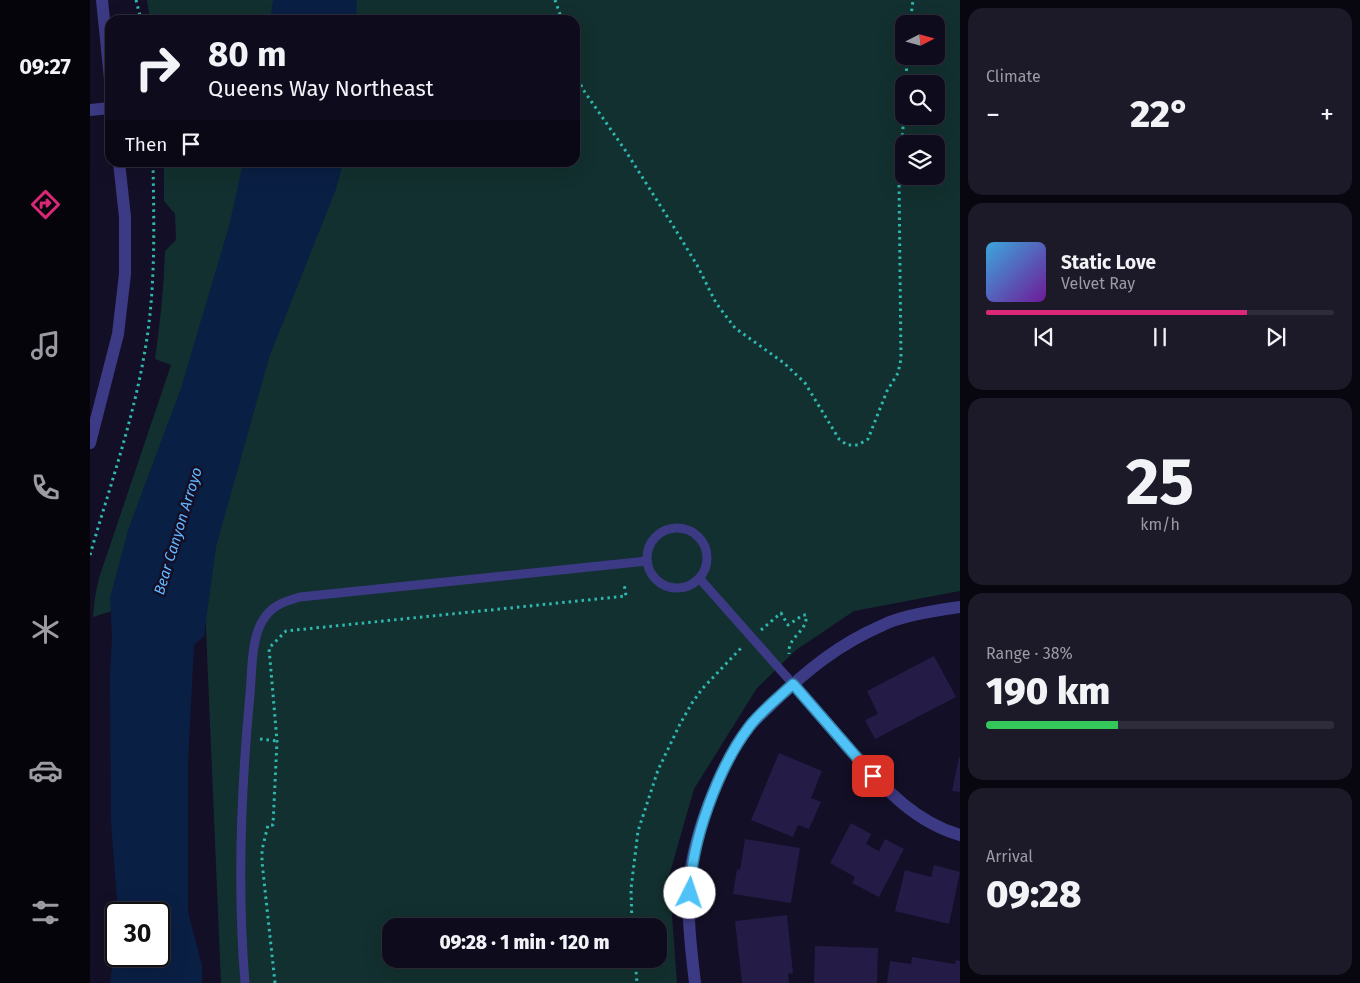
<!DOCTYPE html>
<meta charset="utf-8">
<style>
body{margin:0;font-family:"Fira Sans",sans-serif;background:#1c1929;color:#f1f3f6;height:100vh;display:flex;flex-direction:column;font-size:19px;white-space:nowrap}
*{box-sizing:border-box;margin:0}
p{font-size:16px;color:#9b9ba3}
.icon{flex:none;width:28px;height:28px;fill:none;stroke:currentColor;stroke-width:2;stroke-linecap:round;stroke-linejoin:round}
.map{position:relative;flex:1;overflow:hidden}
.side{display:flex;flex-direction:column;gap:8px;padding:8px;background:#08060f;width:400px}
.side>*{flex:none}
.guide{position:absolute;left:15px;top:15px;width:475px;height:152px;border-radius:15px;box-shadow:0 5px 20px #0002,0 0 0 1px #2e2b3b;background:#0e0b1c;color:#f1f3f6;overflow:hidden}
.needle{width:32px;rotate:84deg}
.buttons{position:absolute;left:805px;top:15px;display:grid;gap:10px}
.buttons a{display:grid;place-items:center;width:50px;height:50px;border-radius:10px;background:#0e0b1c;box-shadow:0 5px 20px #0002,0 0 0 1px #2e2b3b;font-size:25px}
.speed{position:absolute;left:15px;top:902px;display:flex;gap:10px;font-size:25px;font-weight:700;text-align:center}
.speed>*{display:grid;place-content:center;width:65px;height:65px;border-radius:50%;background:#0e0b1c;box-shadow:0 5px 20px #0002,0 0 0 1px #2e2b3b;line-height:1}
.speed .limit{border:2px solid #111;border-radius:8px;background:#fff;color:#111}
.pin{position:absolute;display:grid;place-items:center;width:42px;height:42px;color:#fff;margin:-21px;border-radius:10px;box-shadow:0 2px 8px #0006}
.me{position:absolute;width:55px;margin:-28px;rotate:4deg;stroke-linejoin:round;filter:drop-shadow(0 0 4px #0008)}
.turn{display:flex;align-items:center;gap:18px;height:105px;padding:0 20px;font-size:22px}
.turn .icon{width:65px;height:65px;stroke-width:2.5}
.turn b{display:block;font-size:35px;line-height:42px}
.then{display:flex;align-items:center;height:48px;padding:0 20px;background:#0003;gap:10px;font-size:19px}
.big{font-size:38px;font-weight:800;line-height:1.1}
.side .tile{flex:1;display:flex;flex-direction:column;justify-content:center;gap:8px;min-width:0;padding:0 18px;border-radius:15px;background:#1c1929}
.side .dial{align-items:center;gap:0}
.dial b{font-size:65px;line-height:1}
.song{display:flex;align-items:center;gap:15px}
.cover{width:60px;height:60px;border-radius:8px;background:linear-gradient(135deg,hsl(200 70% 55%),hsl(280 70% 35%))}
.played{height:5px;border-radius:2px;background:linear-gradient(90deg,#db2777 75%,#2e2b3b 75%)}
.keys{display:flex;justify-content:space-around;direction:ltr}
.heat{display:flex;justify-content:space-between;align-items:center;font-size:28px;direction:ltr}
.charge{height:8px;border-radius:4px;background:linear-gradient(90deg,#34c759 38%,#2e2b3b 0)}
.trip{position:absolute;left:292px;top:918px;width:285px;height:50px;border-radius:15px;background:#0e0b1c;box-shadow:0 5px 20px #0002,0 0 0 1px #2e2b3b;font-weight:800;line-height:50px;text-align:center}
main{display:flex;flex:1;min-height:0}
.tabs{display:flex;flex-direction:column;width:90px;justify-content:space-around;align-items:center;background:#06040b;color:#9b9ba3}
.tabs .icon{width:35px;height:35px}
.tabs .on{color:#db2777}
.tabs b{font-size:22px;color:#f1f3f6}
.map>svg:first-child{display:block}
.green{fill:#12302f;fill-rule:evenodd}
.water{fill:#0a1f44}
.building{fill:#241b47}
.lines{fill:none;stroke-linecap:round;stroke-linejoin:round}
.path{stroke:#2fb8b0;stroke-width:3;stroke-dasharray:2.5 4;stroke-linecap:butt}
.service{stroke:#3d3a85;stroke-width:9}
.minor{stroke:#3d3a85;stroke-width:12}
.tertiary{stroke:#3d3a85;stroke-width:12}
.route-casing{stroke:#337fa1;stroke-width:12}
.route{stroke:#4fc3f7;stroke-width:9}
.labels{text-anchor:middle;dominant-baseline:central;stroke-width:5;stroke-linejoin:round;paint-order:stroke}
.water-label{font-size:15px;font-style:italic;fill:#62b6ff;stroke:#130f26}
</style>
<main>
<nav class="tabs">
<b>09:27</b>
<svg class="icon on" aria-label="directions" viewBox="0 0 24 24"><path d="M12 3l9 9-9 9-9-9zM9 14v-3h6M13 9l2 2-2 2"/></svg>
<svg class="icon" aria-label="music" viewBox="0 0 24 24"><path d="M9 18V5l10-2v13"/><circle cx="6" cy="18" r="3"/><circle cx="16" cy="16" r="3"/></svg>
<svg class="icon" aria-label="phone" viewBox="0 0 24 24"><path d="M5 4h4l2 5-3 2q2 4 5 5l2-3 5 2v4C11 20 4 13 5 4z"/></svg>
<svg class="icon" aria-label="climate" viewBox="0 0 24 24"><path d="M12 3v18M4 7l16 10M4 17L20 7"/></svg>
<svg class="icon" aria-label="car" viewBox="0 0 24 24"><path d="M5 17H2v-5l4-1 3-4h7l3 4 3 1v5h-3M9 17h6M6 11h13"/><circle cx="7" cy="17" r="2"/><circle cx="17" cy="17" r="2"/></svg>
<svg class="icon" aria-label="filters" viewBox="0 0 24 24"><path d="M4 7h16M4 17h16"/><circle cx="9" cy="7" r="2"/><circle cx="15" cy="17" r="2"/></svg>
</nav>
<div class="map">
<svg width="870" height="983" viewBox="0 0 870 983">
<rect width="100%" height="100%" fill="#130f26"/>
<!-- green -->
<path class="green" d="M57,0H870V591L764,611L706,650L667,688L604,789L579,876L587,983H131L114,582L3,617L5,597L9,578L81,365L65,359C70,323 74,287 75,251L86,240L85,214L74,201V163L485,162V20H60ZM814,24H846V56H814ZM814,84H846V116H814ZM814,144H846V176H814ZM301,926H569V959H301Z"/>
<!-- water -->
<g class="water">
<path d="M183,0H267L266,20H180Z"/>
<path d="M153,163H253L246,189L179,358L126,547L114,636L104,645L98,762V912L112,966V983H20L26,936V956H69V914H28L21,822L20,677L22,637L20,598L38,530L91,388L139,226Z"/>
</g>
<!-- building -->
<g class="building">
<path d="M844,656L866,697L785,739L775,720L788,714L777,691Z"/>
<path d="M689,753L732,771L721,798L731,802L719,829L708,825L703,837L661,820Z"/>
<path d="M869,757H870V792L862,791Z"/>
<path d="M761,823L781,834L776,844L789,851L795,839L814,849L789,897L762,883L765,877L740,863Z"/>
<path d="M655,839L710,848L701,903L643,894L647,869L650,870Z"/>
<path d="M844,865L870,872L859,924L805,911L815,870L841,877Z"/>
<path d="M697,915L703,973L698,974L699,983H652L645,921Z"/>
<path d="M725,946L788,948L787,983H724Z"/>
<path d="M822,957L865,964L866,960L870,961V983H797L800,961L821,964Z"/>
</g>
<g class="lines">
<!-- path -->
<g class="path">
<path d="M46,0L51,20"/>
<path d="M465,0L472,20"/>
<path d="M820,24L823,0"/>
<path d="M485,66L492,88L535,150L582,224L607,265L626,303L645,328L694,363L715,383L749,439L757,445H768L778,439L797,391L808,373L811,359L809,181L814,114"/>
<path d="M816,84L817,56"/>
<path d="M0,555C19,489 42,424 54,356C66,292 64,227 63,162"/>
<path d="M671,630L691,613L698,625L713,615H716C718,628 704,635 700,645C699,648 699,651 699,654"/>
<path d="M170,739L187,741"/>
<path d="M542,926L541,889L548,831L568,770L590,724L602,703L612,689L652,647"/>
<path d="M545,959L547,983"/>
<path d="M185,983L172,862V850L178,825H183L187,741L179,648L196,631L536,596L534,583"/>
</g>
<!-- service -->
<g class="service">
<circle cx="587" cy="558" r="30"/>
<path d="M610,579L703,684"/>
<path d="M155,983C147,888 151,789 160,694C162,673 161,638 173,620C182,605 194,602 210,597L557,561"/>
</g>
<!-- minor -->
<g class="minor">
<path d="M703,684C722,706 741,728 760,750C792,785 822,821 870,835"/>
<path d="M605,983C601,949 596,908 600,874C606,829 631,763 659,727C665,719 675,711 683,703C717,670 749,644 793,625C813,615 848,610 870,607"/>
</g>
<!-- tertiary -->
<g class="tertiary">
<path d="M12,0L20,79"/>
<path d="M0,110L20,108"/>
<path d="M0,443L28,334L35,274V217L29,162"/>
</g>
</g>
<g class="lines">
<defs>
<path id="route" d="M600,893C601,842 628,768 659,727C671,711 688,698 703,684L783,776"/>
</defs>
<!-- route casing -->
<use href="#route" class="route-casing"/>
<!-- route -->
<use href="#route" class="route"/>
</g>
<g class="labels">
<!-- water labels -->
<g class="water-label">
<text transform="translate(88 531) rotate(-73)">Bear Canyon Arroyo</text>
</g>
</g>
</svg>
<div class="buttons">
<a><svg class="needle" viewBox="-14 -14 28 28"><path d="M0-13l5 13h-10z" fill="#e53935"/><path d="M0 13l5-13h-10z" fill="#9b9ba3"/></svg></a>
<a><svg class="icon" aria-label="search" viewBox="0 0 24 24"><circle cx="10" cy="10" r="6"/><path d="M15 15l6 6"/></svg></a>
<a><svg class="icon" aria-label="layers" viewBox="0 0 24 24"><path d="M12 4l9 5-9 5-9-5zM3 14l9 5 9-5"/></svg></a>
</div>
<div class="speed"><div class="limit">30</div></div>
<div class="pin" style="left:783px;top:776px;background:#d93025"><svg class="icon" aria-label="arrive" viewBox="0 0 24 24"><path d="M6 21V4h12l-3 4 3 4H6"/></svg></div>
<svg class="me" style="left:600px;top:893px" viewBox="-20 -20 40 40"><circle r="19" fill="#fff"/><path d="M0-13L10 11 0 6-10 11z" fill="#4fc3f7"/></svg>
<div class="trip">09:28 · 1 min · 120 m</div>
<div class="guide">
<div class="turn"><svg class="icon" aria-label="right" viewBox="0 0 24 24"><path d="M7 20v-9h11M14 6l5 5-5 5"/></svg><div><b>80 m</b>Queens Way Northeast</div></div>
<div class="then">Then<svg class="icon" aria-label="arrive" viewBox="0 0 24 24"><path d="M6 21V4h12l-3 4 3 4H6"/></svg></div>
</div>
</div>
<section class="side">
<div class="tile"><p>Climate</p>
<div class="heat"><a>−</a><b class="big">22°</b><a>+</a></div>
</div>
<div class="tile">
<div class="song"><i class="cover"></i><div><b>Static Love</b><p>Velvet Ray</p></div></div>
<div class="played"></div>
<div class="keys"><svg class="icon" aria-label="previous" viewBox="0 0 24 24"><path d="M18 5L8 12l10 7zM5 5v14"/></svg><svg class="icon" aria-label="pause" viewBox="0 0 24 24"><path d="M8 5v14M16 5v14"/></svg><svg class="icon" aria-label="next" viewBox="0 0 24 24"><path d="M6 5l10 7-10 7zM19 5v14"/></svg></div>
</div>
<div class="tile dial"><b>25</b><p>km/h</p></div>
<div class="tile"><p>Range · 38%</p><b class="big">190 km</b><div class="charge"></div></div>
<div class="tile"><p>Arrival</p><b class="big">09:28</b></div>
</section>
</main>
